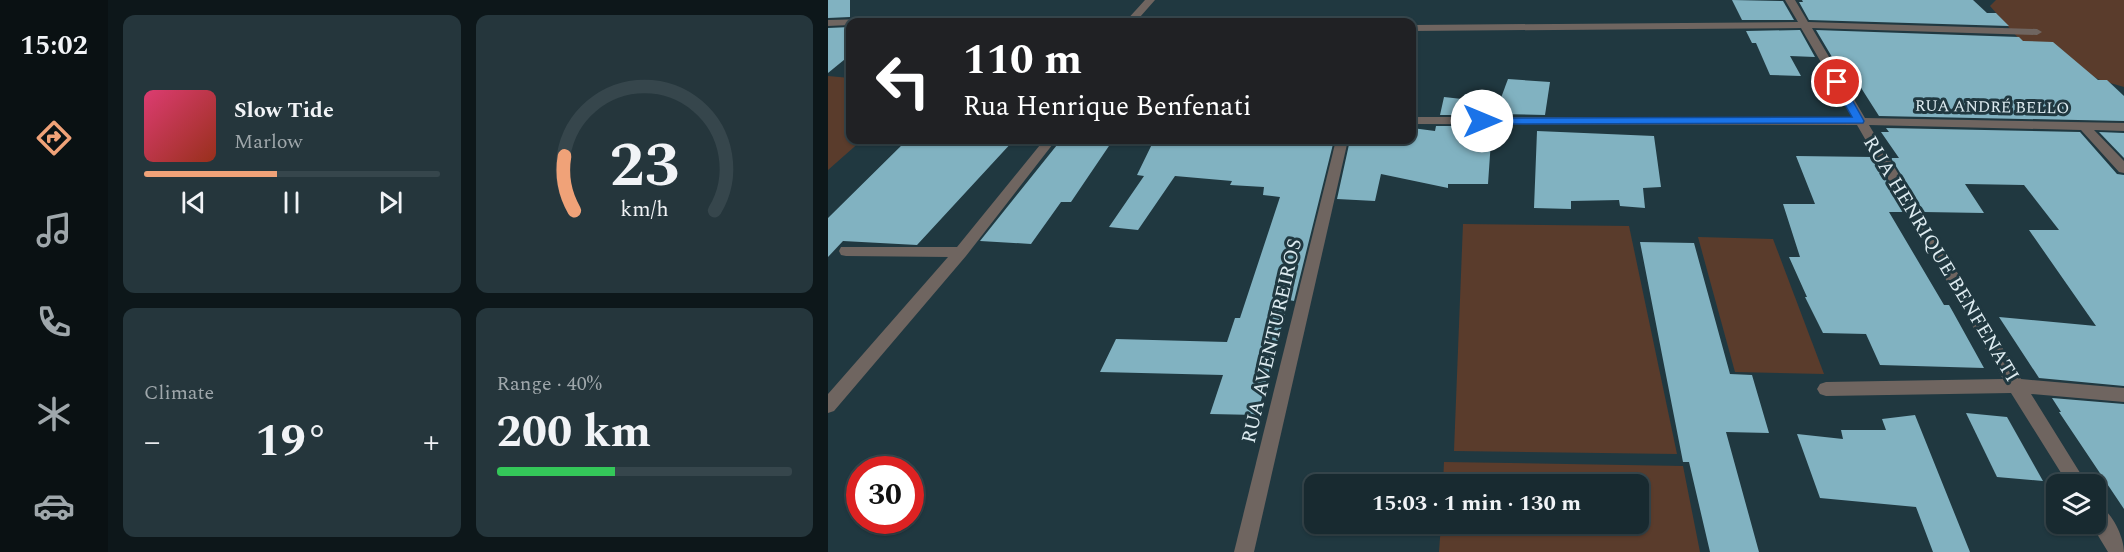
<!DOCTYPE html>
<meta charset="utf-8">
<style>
body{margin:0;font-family:Spectral,serif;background:#25363c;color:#f1f3f6;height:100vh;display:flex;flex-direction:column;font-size:22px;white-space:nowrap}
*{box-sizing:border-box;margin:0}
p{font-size:20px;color:#9fa7ab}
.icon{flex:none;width:33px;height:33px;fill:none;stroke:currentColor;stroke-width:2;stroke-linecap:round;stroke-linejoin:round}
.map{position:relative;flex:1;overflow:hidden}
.side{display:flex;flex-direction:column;gap:15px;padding:15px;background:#0d171a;width:720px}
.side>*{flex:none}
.top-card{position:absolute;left:18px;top:18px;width:570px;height:126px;border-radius:12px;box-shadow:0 2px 4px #0004,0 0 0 2px #36464c;background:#202124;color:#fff;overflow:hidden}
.buttons{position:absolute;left:1218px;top:474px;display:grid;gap:12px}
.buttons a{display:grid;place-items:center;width:60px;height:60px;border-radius:12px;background:#182a30;box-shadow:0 2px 4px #0004,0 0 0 2px #36464c;font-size:30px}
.speed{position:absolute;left:18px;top:456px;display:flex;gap:12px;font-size:30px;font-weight:700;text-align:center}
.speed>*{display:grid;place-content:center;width:78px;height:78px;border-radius:50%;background:#182a30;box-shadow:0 2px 4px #0004,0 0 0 2px #36464c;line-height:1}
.speed .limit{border:9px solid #d22;background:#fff;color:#111}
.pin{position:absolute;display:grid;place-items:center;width:51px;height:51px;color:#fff;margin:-26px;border:3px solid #fff;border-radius:50%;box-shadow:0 2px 6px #0007}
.me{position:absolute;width:66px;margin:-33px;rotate:90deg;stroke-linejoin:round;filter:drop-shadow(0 0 4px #0008)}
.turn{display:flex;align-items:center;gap:21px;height:126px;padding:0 18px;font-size:27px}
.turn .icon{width:78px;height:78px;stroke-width:2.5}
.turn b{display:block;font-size:42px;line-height:51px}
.big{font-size:45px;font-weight:700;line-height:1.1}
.side .card{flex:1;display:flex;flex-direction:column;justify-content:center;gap:9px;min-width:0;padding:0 21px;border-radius:12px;background:#25363c}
.side .dial{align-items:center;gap:0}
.dial svg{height:156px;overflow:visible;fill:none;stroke:#36464c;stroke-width:7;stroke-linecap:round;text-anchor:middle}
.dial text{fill:#f1f3f6;stroke:none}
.song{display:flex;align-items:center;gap:18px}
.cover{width:72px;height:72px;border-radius:9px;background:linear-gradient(135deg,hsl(340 70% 55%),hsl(10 70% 35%))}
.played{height:6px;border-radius:3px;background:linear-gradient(90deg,#f0a278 45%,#36464c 45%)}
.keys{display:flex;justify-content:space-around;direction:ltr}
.heat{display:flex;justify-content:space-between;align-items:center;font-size:33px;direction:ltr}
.charge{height:9px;border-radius:4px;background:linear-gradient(90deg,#34c759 40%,#36464c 0)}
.side .tiles{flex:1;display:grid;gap:15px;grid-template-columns:repeat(2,1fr)}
.trip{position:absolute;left:476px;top:474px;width:345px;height:60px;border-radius:12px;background:#182a30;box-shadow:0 2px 4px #0004,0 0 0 2px #36464c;font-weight:700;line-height:60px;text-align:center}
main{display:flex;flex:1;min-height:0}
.tabs{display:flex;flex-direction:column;width:108px;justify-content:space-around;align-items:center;background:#0a1113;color:#9fa7ab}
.tabs .icon{width:42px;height:42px}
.tabs .current{color:#f0a278}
.tabs b{font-size:27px;color:#f1f3f6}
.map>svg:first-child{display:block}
.green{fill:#5a3c2c}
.building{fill:#81b2c1}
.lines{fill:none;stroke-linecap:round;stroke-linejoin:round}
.minor{fill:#6f6560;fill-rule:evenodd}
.route{fill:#1a73e8;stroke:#114b97;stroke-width:1.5}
.labels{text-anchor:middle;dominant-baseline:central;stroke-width:6;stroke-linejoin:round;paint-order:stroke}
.far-street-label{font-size:16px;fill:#ddebf0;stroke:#203840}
.street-label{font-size:20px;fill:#ddebf0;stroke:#203840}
</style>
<main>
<nav class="tabs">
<b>15:02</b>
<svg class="icon current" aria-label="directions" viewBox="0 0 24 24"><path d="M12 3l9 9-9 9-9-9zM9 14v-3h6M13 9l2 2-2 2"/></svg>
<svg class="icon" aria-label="music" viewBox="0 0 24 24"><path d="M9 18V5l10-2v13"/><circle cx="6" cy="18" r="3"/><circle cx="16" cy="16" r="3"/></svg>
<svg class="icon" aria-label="phone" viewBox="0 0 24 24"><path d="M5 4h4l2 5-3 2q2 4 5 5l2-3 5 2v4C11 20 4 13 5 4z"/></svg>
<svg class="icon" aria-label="climate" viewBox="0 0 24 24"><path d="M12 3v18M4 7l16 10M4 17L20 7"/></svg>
<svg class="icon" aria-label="car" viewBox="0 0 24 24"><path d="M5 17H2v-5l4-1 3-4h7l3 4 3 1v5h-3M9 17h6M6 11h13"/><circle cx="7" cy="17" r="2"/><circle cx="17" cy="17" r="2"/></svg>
</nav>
<section class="side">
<div class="tiles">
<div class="card">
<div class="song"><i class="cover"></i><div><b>Slow Tide</b><p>Marlow</p></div></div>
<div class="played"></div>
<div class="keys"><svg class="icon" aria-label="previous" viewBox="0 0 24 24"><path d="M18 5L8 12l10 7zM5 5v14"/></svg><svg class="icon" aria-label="pause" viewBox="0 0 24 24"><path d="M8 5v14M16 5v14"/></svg><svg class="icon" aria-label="next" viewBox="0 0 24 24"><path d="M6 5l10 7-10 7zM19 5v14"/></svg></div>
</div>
<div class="card dial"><svg viewBox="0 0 100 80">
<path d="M14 69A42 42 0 1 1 86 69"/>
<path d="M14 69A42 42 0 0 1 9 41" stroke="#f0a278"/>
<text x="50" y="56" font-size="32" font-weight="700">23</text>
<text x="50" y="72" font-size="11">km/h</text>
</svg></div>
<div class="card"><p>Climate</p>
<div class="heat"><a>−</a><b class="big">19°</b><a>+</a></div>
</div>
<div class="card"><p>Range · 40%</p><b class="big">200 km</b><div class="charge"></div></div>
</div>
</section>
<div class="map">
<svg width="1296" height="552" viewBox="0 0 1296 552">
<rect width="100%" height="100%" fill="#203840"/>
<!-- green -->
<g class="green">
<path d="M1168,0H1296V87L1272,80L1192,40L1162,6Z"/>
<path d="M0,76L22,78V108L16,114L22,117V140H34L0,170Z"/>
<path d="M635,224L801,226L849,454L626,451Z"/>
<path d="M870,237L945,239L996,374L907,372Z"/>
<path d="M616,462L855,466L872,552H611L613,524H810V484H615Z"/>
</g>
<!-- building -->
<g class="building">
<path d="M0,0H22V17L0,18Z"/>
<path d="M904,0L955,1L966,20H914Z"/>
<path d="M974,0H1145L1159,13H1168L1181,26L981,20L971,2H975Z"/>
<path d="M22,27V55L0,73V28Z"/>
<path d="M972,30L987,57L962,56L973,76L942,75L928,43H924L918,31Z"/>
<path d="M988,30L1191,37L1195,41L1225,42L1270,80H1279L1296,96V121L1051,116L1014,58L1004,57Z"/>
<path d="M680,79L722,82L717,115L667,114Z"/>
<path d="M637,94L666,97L665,115H612L616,97L634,99Z"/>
<path d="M608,126H664L660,184H620V188L553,174L547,201L509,199L522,140H584V128L607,131Z"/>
<path d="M1058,128L1252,132L1289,174L1296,175V386L1211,378L1171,317L1268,326L1201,230H1231L1196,185L1137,184L1156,213L1096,212L1063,158H1071L1053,132H1061Z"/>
<path d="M709,131L826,136L833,187L815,188L817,208L792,206L791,200L743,201V209L706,208Z"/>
<path d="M1271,132L1296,133V158Z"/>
<path d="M79,140H186L89,245L15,241L0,257V218Z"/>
<path d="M233,140H285L243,202H233L203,244L152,241Z"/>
<path d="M326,140L420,143L421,141L455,146L457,140H506L466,301L461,300L429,415L382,414L395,375L272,372L288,339L399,342L407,318H412L452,197L435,195L436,187L402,185L404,181L347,176L310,230L281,227L316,176L309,175Z"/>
<path d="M968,156L1045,157L1076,212H1061L1116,305H1121L1125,312L1156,368L1052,365L1038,334L995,333L977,297H979L961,257H972L955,204H987Z"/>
<path d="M812,242L866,243L902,374L924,375L941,433L898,432L931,552H882L861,462H855Z"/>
<path d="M1224,398L1296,404V509L1231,412H1233Z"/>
<path d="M1138,413L1179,417L1215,481L1169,477Z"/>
<path d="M1087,415L1142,552H1105L1088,507L992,498L969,434L1015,439L1013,430H1058L1054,419Z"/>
</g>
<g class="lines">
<!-- minor -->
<g class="minor">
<path d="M317,0H327L312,17L400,19L405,22H297Z"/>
<path d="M957,0H967L980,22L1209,29L1214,32L1209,35L984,28L1037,118L1296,123V131L1266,130L1296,161V173L1291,172L1253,130L1041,125L1193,379L1296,388V402L1203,394L1259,484H1240L1183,393L998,396L992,394L989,389L992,384L998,382L1175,379L1029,125L584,124V117H1025L973,28L584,31V25L970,22Z"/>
<path d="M152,16L251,19L256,22H22V25L0,26V20Z"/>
<path d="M216,140H228L138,256L6,411L0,413V394L120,257L18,256L13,255L11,251L13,247H129Z"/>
<path d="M508,140H520L426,552H406Z"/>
<path d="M1268,504C1283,510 1296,536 1296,552H1280L1263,524H1268Z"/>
</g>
</g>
<!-- route -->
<path class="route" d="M1009,79L1014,82L1036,121L1035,123L654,124L649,121L654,118L1024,117L1004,82Z"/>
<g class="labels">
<!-- far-street labels -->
<g class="far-street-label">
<text transform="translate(1164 107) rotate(1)">RUA ANDRÉ BELLO</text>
</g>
<!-- street labels -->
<g class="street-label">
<text transform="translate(1113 259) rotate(59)">RUA HENRIQUE BENFENATI</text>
<text transform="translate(444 341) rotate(-77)">RUA AVENTUREIROS</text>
</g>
</g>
</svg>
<div class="buttons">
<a><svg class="icon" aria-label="layers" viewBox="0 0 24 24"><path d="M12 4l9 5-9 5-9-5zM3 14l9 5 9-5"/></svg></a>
</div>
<div class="speed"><div class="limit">30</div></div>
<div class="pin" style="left:1009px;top:82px;background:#d93025"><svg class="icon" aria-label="arrive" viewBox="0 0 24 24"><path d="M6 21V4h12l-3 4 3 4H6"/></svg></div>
<svg class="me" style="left:654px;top:121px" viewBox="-20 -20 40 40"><circle r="19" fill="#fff"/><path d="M0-13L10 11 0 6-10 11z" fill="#1a73e8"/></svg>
<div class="trip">15:03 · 1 min · 130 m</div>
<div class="top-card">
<div class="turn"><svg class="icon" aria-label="left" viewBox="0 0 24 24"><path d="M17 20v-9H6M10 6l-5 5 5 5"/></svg><div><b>110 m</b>Rua Henrique Benfenati</div></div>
</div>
</div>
</main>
